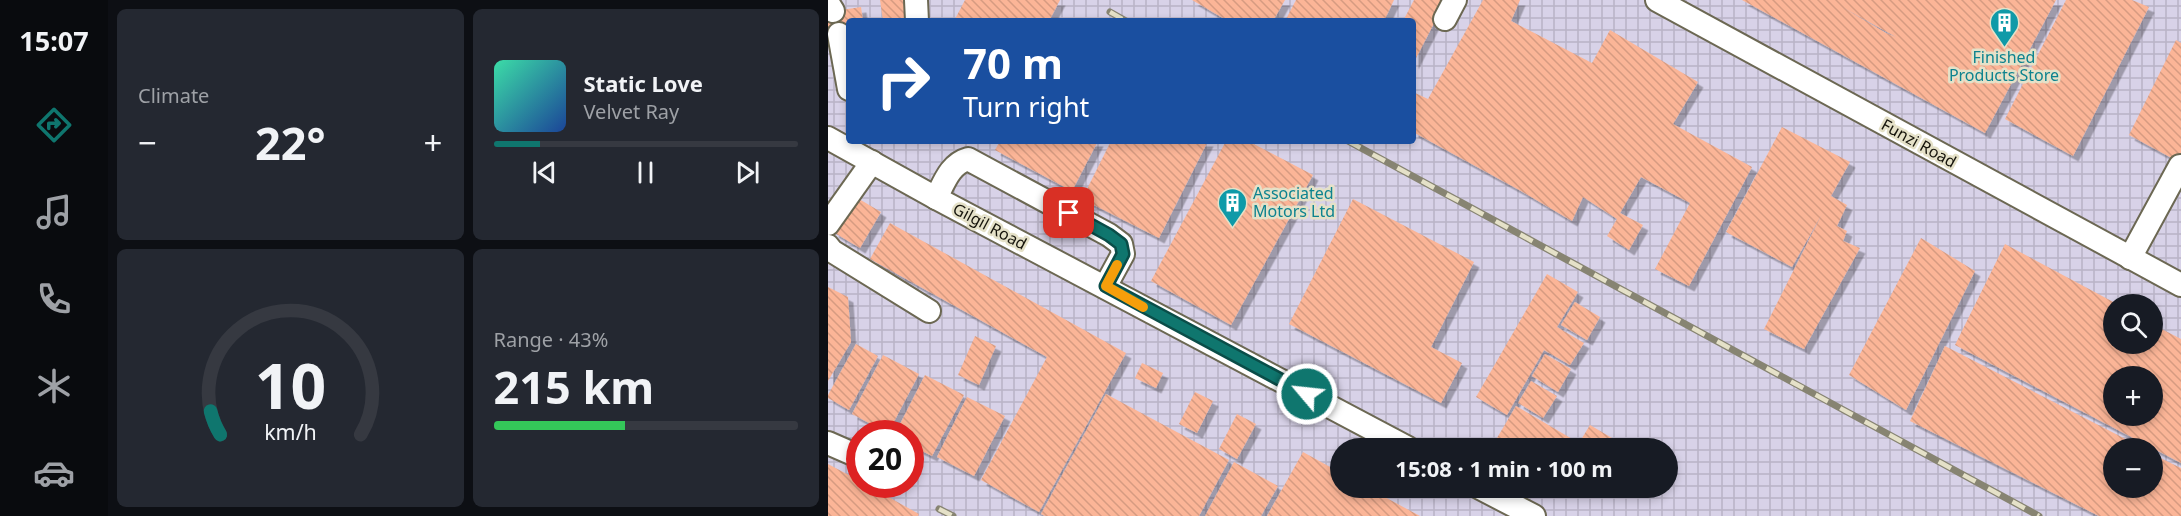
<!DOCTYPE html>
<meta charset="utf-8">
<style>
body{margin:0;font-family:"Noto Sans",sans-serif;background:#242831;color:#f1f3f6;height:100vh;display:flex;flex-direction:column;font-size:22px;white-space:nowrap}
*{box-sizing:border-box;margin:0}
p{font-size:20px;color:#9ea1a6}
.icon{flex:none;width:33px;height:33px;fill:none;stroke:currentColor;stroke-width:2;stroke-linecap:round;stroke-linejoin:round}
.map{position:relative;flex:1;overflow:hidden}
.drawer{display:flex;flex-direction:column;gap:9px;padding:9px;background:#0d0f14;width:720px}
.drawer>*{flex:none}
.banner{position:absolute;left:18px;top:18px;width:570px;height:126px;border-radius:6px;box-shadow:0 3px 9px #0003;background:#1a4fa0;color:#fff;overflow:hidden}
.fabs{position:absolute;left:1275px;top:294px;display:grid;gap:12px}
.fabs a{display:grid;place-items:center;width:60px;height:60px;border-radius:50%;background:#171b24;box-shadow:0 3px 9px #0003;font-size:30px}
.speed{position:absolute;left:18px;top:420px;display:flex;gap:12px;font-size:30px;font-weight:700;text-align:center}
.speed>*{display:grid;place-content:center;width:78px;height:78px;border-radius:50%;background:#171b24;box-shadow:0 3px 9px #0003;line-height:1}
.speed .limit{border:9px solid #d22;background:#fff;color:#111}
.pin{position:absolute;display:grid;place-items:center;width:51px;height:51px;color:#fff;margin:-26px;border-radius:12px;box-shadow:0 3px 9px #0006}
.me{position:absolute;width:66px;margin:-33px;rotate:298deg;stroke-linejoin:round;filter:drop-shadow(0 0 4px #0008)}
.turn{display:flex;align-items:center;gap:21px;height:126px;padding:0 18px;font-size:27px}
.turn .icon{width:78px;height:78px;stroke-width:2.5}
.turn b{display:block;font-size:42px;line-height:51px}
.big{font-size:45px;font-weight:700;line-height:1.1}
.drawer .widget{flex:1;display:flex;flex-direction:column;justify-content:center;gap:9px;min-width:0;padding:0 21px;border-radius:9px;background:#242831}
.drawer .dial{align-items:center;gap:0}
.dial svg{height:156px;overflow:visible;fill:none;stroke:#363941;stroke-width:7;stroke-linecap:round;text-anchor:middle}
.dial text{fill:#f1f3f6;stroke:none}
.song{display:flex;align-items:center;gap:18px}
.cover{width:72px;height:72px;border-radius:9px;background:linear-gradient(135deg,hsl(160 70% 55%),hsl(220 70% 35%))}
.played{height:6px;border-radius:3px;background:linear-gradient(90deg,#0f766e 15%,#363941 15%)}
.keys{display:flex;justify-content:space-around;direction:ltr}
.heat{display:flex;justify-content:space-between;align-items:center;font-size:33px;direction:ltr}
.charge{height:9px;border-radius:4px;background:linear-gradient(90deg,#34c759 43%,#363941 0)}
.drawer .tiles{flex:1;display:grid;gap:9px;grid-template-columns:repeat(2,1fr)}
.trip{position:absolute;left:502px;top:438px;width:348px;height:60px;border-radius:30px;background:#171b24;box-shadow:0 3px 9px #0003;font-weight:700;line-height:60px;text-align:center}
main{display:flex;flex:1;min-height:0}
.dock{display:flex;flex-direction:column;width:108px;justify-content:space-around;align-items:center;background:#090b0e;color:#9ea1a6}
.dock .icon{width:42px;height:42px}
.dock .current{color:#0f766e}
.dock b{font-size:27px;color:#f1f3f6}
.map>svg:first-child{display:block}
.industrial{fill:url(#industrial-grid);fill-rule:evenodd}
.building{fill:url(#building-back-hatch);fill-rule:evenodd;filter:url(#shadow)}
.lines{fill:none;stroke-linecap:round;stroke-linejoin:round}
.minor-casing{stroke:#6c6853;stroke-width:26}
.minor{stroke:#fff;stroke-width:22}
.rail-casing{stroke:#878472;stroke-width:7}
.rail{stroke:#e5e1c8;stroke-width:4.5;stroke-dasharray:14;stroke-linecap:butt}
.route-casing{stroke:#0a4d48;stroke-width:15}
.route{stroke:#0f766e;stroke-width:10}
.slow{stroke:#f59e0b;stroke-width:10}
.labels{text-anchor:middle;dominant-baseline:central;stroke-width:5;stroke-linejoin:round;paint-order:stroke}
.culture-label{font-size:16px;fill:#0d838f;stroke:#e5e1c8}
.street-label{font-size:16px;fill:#16140c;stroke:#e5e1c8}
</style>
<main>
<nav class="dock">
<b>15:07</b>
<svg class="icon current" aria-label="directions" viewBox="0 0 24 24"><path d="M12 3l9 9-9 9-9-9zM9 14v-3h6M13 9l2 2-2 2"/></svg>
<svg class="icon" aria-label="music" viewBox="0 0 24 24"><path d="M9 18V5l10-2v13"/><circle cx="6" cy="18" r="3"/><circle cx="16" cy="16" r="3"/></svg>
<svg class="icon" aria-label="phone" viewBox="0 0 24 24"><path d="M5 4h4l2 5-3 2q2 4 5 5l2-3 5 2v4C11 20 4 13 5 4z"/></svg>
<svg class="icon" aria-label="climate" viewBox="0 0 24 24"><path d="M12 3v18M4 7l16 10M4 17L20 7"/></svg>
<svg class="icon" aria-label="car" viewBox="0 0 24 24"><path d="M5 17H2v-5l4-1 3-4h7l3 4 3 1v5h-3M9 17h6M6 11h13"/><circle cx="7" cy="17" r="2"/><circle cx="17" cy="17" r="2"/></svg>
</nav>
<section class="drawer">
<div class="tiles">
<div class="widget"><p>Climate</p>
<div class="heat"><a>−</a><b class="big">22°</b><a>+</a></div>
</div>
<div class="widget">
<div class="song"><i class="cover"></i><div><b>Static Love</b><p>Velvet Ray</p></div></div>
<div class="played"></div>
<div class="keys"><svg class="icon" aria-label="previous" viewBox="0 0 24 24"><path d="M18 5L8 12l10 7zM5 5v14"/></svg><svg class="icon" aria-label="pause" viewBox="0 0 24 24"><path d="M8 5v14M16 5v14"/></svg><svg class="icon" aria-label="next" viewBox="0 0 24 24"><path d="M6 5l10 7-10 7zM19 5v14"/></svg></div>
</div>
<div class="widget dial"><svg viewBox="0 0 100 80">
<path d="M14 69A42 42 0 1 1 86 69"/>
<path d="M14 69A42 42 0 0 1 9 57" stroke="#0f766e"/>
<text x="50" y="56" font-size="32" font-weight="700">10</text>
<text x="50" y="72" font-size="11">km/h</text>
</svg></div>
<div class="widget"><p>Range · 43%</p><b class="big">215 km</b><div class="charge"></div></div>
</div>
</section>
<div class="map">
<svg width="1353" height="516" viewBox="0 0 1353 516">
<defs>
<pattern id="industrial-grid" width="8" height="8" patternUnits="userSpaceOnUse" patternTransform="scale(1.5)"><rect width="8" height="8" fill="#d8d2e8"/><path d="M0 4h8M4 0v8" fill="none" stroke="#b9b3c6"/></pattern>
<pattern id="building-back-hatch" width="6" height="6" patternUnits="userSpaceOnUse" patternTransform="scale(1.5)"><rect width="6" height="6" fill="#fbb597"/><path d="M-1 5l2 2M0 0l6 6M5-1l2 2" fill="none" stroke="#d69b81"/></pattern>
<filter id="shadow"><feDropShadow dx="5.5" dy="5.5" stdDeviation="0" flood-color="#0004"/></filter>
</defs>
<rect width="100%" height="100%" fill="#e5e1c8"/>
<!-- industrial -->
<path class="industrial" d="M0,0H1353V516H0ZM21,21H585V141H21ZM1286,304H1324V344H1286ZM1286,376H1324V416H1286ZM32,434H82V484H32ZM513,448H840V488H513ZM1286,448H1324V488H1286Z"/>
<!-- building -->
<g class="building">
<path d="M52,0H80L83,21H55Z"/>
<path d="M137,0H232L221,21H126Z"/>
<path d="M364,0H457L445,21H400Z"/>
<path d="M468,0H566L556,21H457Z"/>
<path d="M586,0H618L585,64V21H575Z"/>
<path d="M655,0H692L683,21L764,63L782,30L870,82L845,124L924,167L861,286L827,269L862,203L813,177L792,213L815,225L801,250L779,236L789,219L755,197L744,221L693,191L585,132V92L600,99Z"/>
<path d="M914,0H1228L1157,133ZM1014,7L1068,37L1058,33Z"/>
<path d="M1238,0H1304L1321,7L1245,156L1177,119Z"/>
<path d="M33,7L35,21H21V32L0,35V12Z"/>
<path d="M1348,40L1353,43V163L1301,135Z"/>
<path d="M954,127L1022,162L1003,196L1019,205L1009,226L1019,231L1015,241L1032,248L976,349L936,329L994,214L964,267L898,232Z"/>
<path d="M172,141H270L244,191L167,150Z"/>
<path d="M283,141H380L331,238L254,199Z"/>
<path d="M398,141H420L485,175L403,325L323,281Z"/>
<path d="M26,196L53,212L32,248L5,232Z"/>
<path d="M525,199L646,262L603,347L634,363L613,403L461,324Z"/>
<path d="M62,223L298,353L211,512L153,480L219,357L42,259Z"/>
<path d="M1093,238L1147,271L1078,410L1021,375Z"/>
<path d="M1177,244L1289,304H1286V344H1324V324L1353,339V463L1127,345ZM1286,376H1324V416H1286Z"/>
<path d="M719,274L750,292L729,327L756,343L742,365L716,350L679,415L648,397Z"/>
<path d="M0,287L20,297L23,342L0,381Z"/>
<path d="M747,302L772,317L759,340L733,325Z"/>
<path d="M147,336L168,346L151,385L130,375Z"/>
<path d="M28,344L50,356L21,410L0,398V395Z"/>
<path d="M1117,346L1315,448H1286V488H1324V454L1353,468V516H1271L1082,421Z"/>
<path d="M717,354L743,369L730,392L704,376Z"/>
<path d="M55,355L91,374L60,433L24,414Z"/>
<path d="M314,363L335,373L328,388L307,378Z"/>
<path d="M97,375L136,395L104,456L82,445V434H67Z"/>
<path d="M703,381L729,396L715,418L690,403Z"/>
<path d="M367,392L385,401L369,433L351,424Z"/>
<path d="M278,394L401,460L371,516H217L213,514Z"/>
<path d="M139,397L177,416L146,476L109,457Z"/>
<path d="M688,406L751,443L762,425L784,438L778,448H663Z"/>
<path d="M409,414L428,424L409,459L391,449Z"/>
<path d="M475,452L513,473V488H540L592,516H439Z"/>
<path d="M406,462L450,486L433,516H377Z"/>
<path d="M0,464L32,481V484H37L91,514L90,516H0Z"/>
</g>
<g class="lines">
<defs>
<g id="minor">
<path d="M88,0L89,21"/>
<path d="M829,0L1353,285"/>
<path d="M0,3L5,11"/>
<path d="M617,19L627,0"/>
<path d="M11,34L21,89"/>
<path d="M0,138L108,198L580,448"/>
<path d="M108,198C116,183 122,164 140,159L281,235L293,244L295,254L277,287"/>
<path d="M0,224L44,162"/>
<path d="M0,246L4,251L101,311"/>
<path d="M1302,258L1352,166"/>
<path d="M0,443L32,457"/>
<path d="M652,488L706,516"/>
</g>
</defs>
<!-- minor casing -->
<use href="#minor" class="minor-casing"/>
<!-- minor -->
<use href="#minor" class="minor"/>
<defs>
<g id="rail">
<path d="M282,12L298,21"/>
<path d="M520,141L1211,516"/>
<path d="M111,509L125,516"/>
</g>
</defs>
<!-- rail casing -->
<use href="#rail" class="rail-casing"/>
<!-- rail -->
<use href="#rail" class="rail"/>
</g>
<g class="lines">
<defs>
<path id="route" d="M241,213L281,235L293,244L295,254L278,286L479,394"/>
</defs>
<!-- route casing -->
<use href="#route" class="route-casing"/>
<!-- route -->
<use href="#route" class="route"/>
<!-- slow -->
<path class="slow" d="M289,265L278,286L315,307"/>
</g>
<!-- icons -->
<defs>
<symbol id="building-pin" viewBox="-11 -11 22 30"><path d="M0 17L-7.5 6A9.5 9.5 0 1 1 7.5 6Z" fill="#0f9aa8" stroke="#e5e1c8"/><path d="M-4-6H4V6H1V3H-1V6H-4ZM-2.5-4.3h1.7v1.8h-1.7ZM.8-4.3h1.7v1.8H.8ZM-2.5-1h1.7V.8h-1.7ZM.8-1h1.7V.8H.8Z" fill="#fff"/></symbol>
</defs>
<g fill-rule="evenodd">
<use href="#building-pin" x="1160" y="6" width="33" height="45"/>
<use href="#building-pin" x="388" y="186" width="33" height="45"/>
</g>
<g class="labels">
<!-- culture labels -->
<g class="culture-label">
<text x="1176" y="57">Finished<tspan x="1176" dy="18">Products Store</tspan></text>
<text x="425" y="193" text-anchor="start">Associated<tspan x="425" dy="18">Motors Ltd</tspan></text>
</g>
<!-- street labels -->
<g class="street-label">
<text transform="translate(1091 143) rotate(29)">Funzi Road</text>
<text transform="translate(162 226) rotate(28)">Gilgil Road</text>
</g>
</g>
</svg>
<div class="fabs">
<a><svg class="icon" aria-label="search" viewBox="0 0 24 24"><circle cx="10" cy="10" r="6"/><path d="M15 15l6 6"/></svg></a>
<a>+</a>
<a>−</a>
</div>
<div class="speed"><div class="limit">20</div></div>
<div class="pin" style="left:241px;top:213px;background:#d93025"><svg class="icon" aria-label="arrive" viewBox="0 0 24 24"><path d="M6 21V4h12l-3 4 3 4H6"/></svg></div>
<svg class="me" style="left:479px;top:394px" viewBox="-20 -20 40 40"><circle r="17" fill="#0f766e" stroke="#fff" stroke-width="3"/><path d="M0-11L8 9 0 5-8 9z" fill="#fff"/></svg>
<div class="trip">15:08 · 1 min · 100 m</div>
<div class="banner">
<div class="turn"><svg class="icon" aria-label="right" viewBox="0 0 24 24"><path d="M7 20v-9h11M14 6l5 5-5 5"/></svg><div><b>70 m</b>Turn right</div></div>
</div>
</div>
</main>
